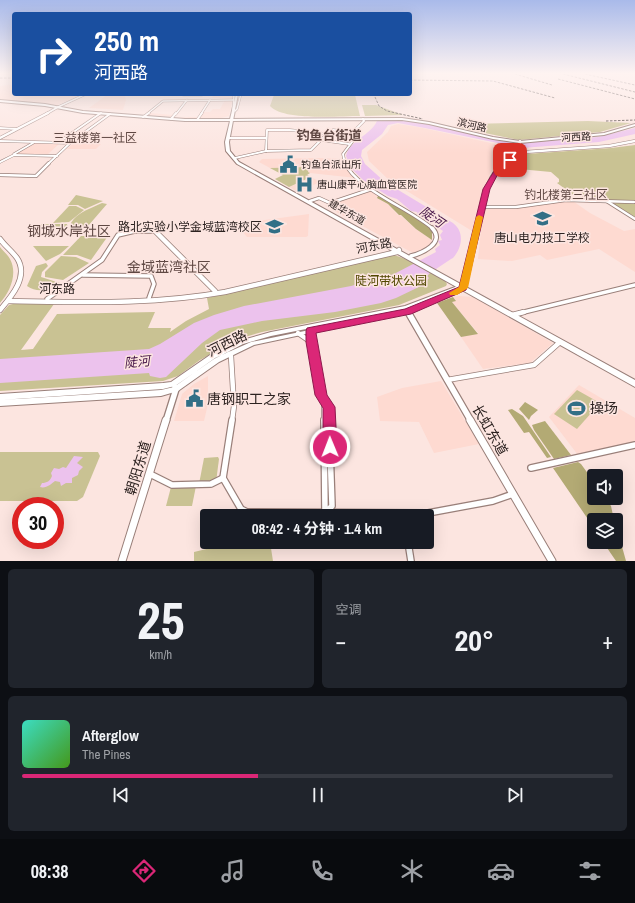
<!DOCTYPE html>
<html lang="zh">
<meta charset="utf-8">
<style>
body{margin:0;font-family:"Archivo Narrow","Noto Sans SC",sans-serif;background:#20242c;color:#f1f3f6;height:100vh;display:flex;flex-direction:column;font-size:15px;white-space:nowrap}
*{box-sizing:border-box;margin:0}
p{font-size:13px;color:#9ea1a6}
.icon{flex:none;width:22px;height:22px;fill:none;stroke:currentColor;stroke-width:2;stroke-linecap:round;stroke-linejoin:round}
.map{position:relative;height:561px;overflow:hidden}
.details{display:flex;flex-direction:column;gap:8px;padding:8px;background:#0d0f14;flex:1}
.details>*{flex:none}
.banner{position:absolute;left:12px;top:12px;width:400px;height:84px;border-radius:4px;box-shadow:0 4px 16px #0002;background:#1a4fa0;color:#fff;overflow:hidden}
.buttons{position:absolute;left:587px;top:469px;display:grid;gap:8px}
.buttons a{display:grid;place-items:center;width:36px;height:36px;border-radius:4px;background:#171b24;box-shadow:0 4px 16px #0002;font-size:20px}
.speed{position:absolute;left:12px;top:497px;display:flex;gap:8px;font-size:20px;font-weight:700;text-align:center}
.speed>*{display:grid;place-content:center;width:52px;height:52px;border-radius:50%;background:#171b24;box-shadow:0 4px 16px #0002;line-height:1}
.speed .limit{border:6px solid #d22;background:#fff;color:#111}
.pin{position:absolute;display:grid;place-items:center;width:34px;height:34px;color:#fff;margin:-17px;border-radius:8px;box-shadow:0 2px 6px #0006}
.me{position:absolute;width:44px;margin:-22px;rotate:359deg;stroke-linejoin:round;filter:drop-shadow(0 0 3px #0008)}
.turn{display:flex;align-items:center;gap:14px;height:84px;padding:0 16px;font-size:18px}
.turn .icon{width:52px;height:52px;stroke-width:2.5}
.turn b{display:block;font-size:28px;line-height:34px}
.big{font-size:30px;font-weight:700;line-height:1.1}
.details .tile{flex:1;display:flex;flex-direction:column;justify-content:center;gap:6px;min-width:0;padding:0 14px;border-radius:6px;background:#20242c}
.details .dial{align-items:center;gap:0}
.dial b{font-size:52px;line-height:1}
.song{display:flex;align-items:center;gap:12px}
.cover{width:48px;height:48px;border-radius:6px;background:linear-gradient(135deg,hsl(170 70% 55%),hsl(100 70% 35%))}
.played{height:4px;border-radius:2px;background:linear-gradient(90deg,#db2777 40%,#363941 40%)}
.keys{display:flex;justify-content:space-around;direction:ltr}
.heat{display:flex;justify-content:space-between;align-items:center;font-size:22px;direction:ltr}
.details .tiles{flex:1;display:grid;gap:8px;grid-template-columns:1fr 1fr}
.tile:last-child{grid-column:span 2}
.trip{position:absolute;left:200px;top:509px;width:234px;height:40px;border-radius:4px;background:#171b24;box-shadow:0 4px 16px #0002;font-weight:700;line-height:40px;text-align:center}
.tabs{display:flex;height:64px;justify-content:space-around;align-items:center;background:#090b0e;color:#9ea1a6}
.tabs .icon{width:28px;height:28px}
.tabs .active{color:#db2777}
.tabs b{font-size:18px;color:#f1f3f6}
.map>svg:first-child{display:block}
.built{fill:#fedad1}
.green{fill:#c9c293}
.forest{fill:#b3aa74}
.water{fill:#ecc2ed}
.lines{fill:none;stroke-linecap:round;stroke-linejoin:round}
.minor-far5-casing{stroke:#997f79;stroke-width:2.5}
.minor-far4-casing{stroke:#997f79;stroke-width:3}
.minor-far3-casing{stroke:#997f79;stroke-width:4}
.minor-far2-casing{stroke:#997f79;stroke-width:5.5}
.minor-far1-casing{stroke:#997f79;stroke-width:6}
.minor-casing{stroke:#997f79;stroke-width:8}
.tertiary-far5-casing{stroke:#997f79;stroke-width:3}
.tertiary-far4-casing{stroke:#997f79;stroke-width:3.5}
.tertiary-far3-casing{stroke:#997f79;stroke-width:5}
.tertiary-far2-casing{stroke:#997f79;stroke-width:6}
.tertiary-far1-casing{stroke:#997f79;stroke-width:8}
.tertiary-casing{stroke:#997f79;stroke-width:9}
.secondary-casing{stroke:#997f79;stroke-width:2}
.primary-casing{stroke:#997f79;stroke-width:2}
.minor-far5{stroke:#fff;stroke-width:1.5}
.minor-far4{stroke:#fff;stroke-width:2}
.minor-far3{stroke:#fff;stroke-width:2.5}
.minor-far2{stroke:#fff;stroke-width:3.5}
.minor-far1{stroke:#fff;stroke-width:4.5}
.minor{stroke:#fff;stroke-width:5.5}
.tertiary-far5{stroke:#fff;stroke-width:2}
.tertiary-far4{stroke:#fff;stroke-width:2.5}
.tertiary-far3{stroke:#fff;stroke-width:3.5}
.tertiary-far2{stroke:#fff;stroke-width:4.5}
.tertiary-far1{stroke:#fff;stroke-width:5.5}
.tertiary{stroke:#fff;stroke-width:7}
.secondary{fill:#fff;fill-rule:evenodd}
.primary{fill:#fff;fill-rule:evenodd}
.rail{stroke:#413634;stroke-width:1;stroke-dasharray:2.5 1.5;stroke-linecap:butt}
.route{fill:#db2777;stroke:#8e194d}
.slow{fill:#f59e0b}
.labels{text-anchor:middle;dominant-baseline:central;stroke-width:3;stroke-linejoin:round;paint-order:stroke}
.far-street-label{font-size:10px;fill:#2c2220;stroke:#fce5e0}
.far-poi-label{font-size:10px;fill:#2c2220;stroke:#fce5e0;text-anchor:start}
.far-quarter-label{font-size:12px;fill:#5f4843;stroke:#fce5e0}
.poi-label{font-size:12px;fill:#2c2220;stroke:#fce5e0;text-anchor:end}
.street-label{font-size:12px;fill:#2c2220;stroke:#fce5e0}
.park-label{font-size:12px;fill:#514700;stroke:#fce5e0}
.far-district-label{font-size:13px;font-weight:bold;fill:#5f4843;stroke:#fce5e0}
.water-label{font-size:13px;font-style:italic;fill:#461548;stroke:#fce5e0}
.quarter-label{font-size:14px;fill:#5f4843;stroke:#fce5e0}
.near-street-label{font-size:14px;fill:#2c2220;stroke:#fce5e0}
.near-poi-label{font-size:14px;fill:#2c2220;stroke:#fce5e0;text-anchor:start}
</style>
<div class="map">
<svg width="635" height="561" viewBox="0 0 635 561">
<rect width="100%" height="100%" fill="#fce5e0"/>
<!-- built -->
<g class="built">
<path d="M14,84V94H85L57,105L0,100V86Z"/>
<path d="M93,94H124L126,100L123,110L89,108L107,95Z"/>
<path d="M215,94H234L229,116L222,118H190L147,115L149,113L174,115L173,117H200L203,112H210L213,109H220L225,100H219L220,98H212Z"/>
<path d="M398,124L418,127L513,148L514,153L513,156L496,166L490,174L479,204L472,231L389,180L369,161L367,152L388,132L391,126Z"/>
<path d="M35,143H60L48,154H16Z"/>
<path d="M73,143L101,144L96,149H67Z"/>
<path d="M318,158L341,159L344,166L356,178L310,173L308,172L309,167L270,168L259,162L262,159Z"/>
<path d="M311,177L320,182L298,192L289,187Z"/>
<path d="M372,190L379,194L377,198L388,204L398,215H400L416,229L432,240L430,246L415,254L325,206Z"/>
<path d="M570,199L590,213L624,231L635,229V272L599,249L547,260L540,255L512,261L478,259L483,209L521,207Z"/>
<path d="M309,214L308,236L306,237H247L241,230L244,223Z"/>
<path d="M459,296L473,297L553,343L530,363L483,369L461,337L478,333L452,302L456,300L453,297Z"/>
<path d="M208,376V404L204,421H174L182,394L194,384Z"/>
<path d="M441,381L479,444L434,453L419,422L380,421L377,397L402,388Z"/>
<path d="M579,385L635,418V442L578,455L549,417Z"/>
</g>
<!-- green -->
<g class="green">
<path d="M274,95H355L360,116C339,116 283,121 270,106Z"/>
<path d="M362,105H376L403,115L365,116Z"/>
<path d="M588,121L631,123L600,132L519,140L461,128L469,124Z"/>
<path d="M635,145V217L605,199H579L557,183L559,182V179L551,172L519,169L505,165L526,154L611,148Z"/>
<path d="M309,167L308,172L310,173L307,175L311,177L289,187L275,179L283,175L270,168Z"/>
<path d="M76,195L103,201L85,209L78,205H68Z"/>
<path d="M102,203L107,204L88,226L73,227L71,223C77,212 92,208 102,203Z"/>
<path d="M69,206H76L84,210L69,222L53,223Z"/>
<path d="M38,224H67L68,229L32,230Z"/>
<path d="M81,236H108L91,260L77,255H63Z"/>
<path d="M33,246H69L60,254L46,261Z"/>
<path d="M0,247C3,251 8,255 10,259C18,274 10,292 0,303Z"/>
<path d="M394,255C405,258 443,274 447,284L446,286L399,305L262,332L238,339L200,360L178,376L163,381L0,391V315L9,305L13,304H54L21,350L33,349L57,314L155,312L148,328H171L170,332L186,321L209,309L207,298Z"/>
<path d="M61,256L76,257L89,263L63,280L45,277V272Z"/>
<path d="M46,263L48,266L42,272L41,277L60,283C50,289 39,294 27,286L36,266Z"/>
<path d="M577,390L600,403L577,429L554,414Z"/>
<path d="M0,452H98L100,456L83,497L77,501H0Z"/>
<path d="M218,457L219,459L216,482L199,484L204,458Z"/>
<path d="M196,486L192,506H166L171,487Z"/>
<path d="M235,542H270L273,561H194V552Z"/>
</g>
<!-- forest -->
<g class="forest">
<path d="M379,194L428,226L432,230V240L416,229L401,215H399L388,204L377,198Z"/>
<path d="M453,297L456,301L452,302L478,334L461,337L437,303Z"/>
<path d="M525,402L538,410L531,416L529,420L519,409Z"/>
<path d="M512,409L523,416L551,457L547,458L529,432L524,433L508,410Z"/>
<path d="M545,421L571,455L554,459L534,430L532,425Z"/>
<path d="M578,462L581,464L594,482V498H605L611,506L614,520H594V528L553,468Z"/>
<path d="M616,525L626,561H616L603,542H616Z"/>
</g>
<!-- water -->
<g class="water">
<path d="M384,119L417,122L498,140L523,143L598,137L635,128V134L599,142L522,148L425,128L398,123L388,125L382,134L362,150L361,156L365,164L385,182L453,223C465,232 462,248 453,258L451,259L430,273L427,276L429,278L423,285L396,298L381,303L335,312L262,321L220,330L202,343L166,377L160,378L150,376L149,373L0,383V359L149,349L160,344L194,323L214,315L244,306L351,286L394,274L436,252L435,249L440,245L438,241L442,240L440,235L443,231L434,225V223C427,221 424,218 418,215L417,212L411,211L397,199L388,196L363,180L351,168L346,156C350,140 370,136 377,121Z"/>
<path d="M74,456L83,457L77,463L83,467L79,471L78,475L72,478V483H66L61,486L60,482L55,481C51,484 46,489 40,487L42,483C47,483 50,481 52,476L51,473L54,468L59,469L63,467L66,468Z"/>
</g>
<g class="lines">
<defs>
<g id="minor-far5">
<path d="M183,95H202"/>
<path d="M58,107L86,94"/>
<path d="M233,111L234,94"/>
<path d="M235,111L237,109L241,94"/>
<path d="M147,114L163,101L233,100"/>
<path d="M176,114L187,100"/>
<path d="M201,114L210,100"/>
</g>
<g id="minor-far4">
<path d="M143,117L149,113"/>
<path d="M171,119L176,113"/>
<path d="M197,120L202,113"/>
<path d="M0,128L16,129"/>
<path d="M267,130H290L327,134L311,150L266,151Z"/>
<path d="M353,132L364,121L363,119"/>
<path d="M327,134L333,130L359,133L343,154L345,164"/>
<path d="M229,138H266"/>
<path d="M321,140L349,144"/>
<path d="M0,141L70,143"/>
<path d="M59,142L101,113"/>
<path d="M14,154L33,143"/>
<path d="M235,158L266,151"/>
<path d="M0,162L14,155L57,156"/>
<path d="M48,164L70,143L110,114"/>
</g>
<g id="minor-far3">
<path d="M345,163C356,189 411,209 433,229"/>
<path d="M0,175L36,176L49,163"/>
<path d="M605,200L635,219"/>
<path d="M310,201L319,198L330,203L372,189"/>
<path d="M482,207H516L566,200L634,202"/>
</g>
<g id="minor-far2">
<path d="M411,256C422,253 446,243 432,228"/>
<path d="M83,275L151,276L154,284L149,298"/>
<path d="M47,299L102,260L118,235L135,231H155"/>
<path d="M520,313L635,285"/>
</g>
<g id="minor-far1">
<path d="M512,315L524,312"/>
<path d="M311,331V342"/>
<path d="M298,333L311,342L321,395L324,401"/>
<path d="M229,354L231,356L234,406L232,421"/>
<path d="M447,380L534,365L560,342"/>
<path d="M324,421V401L329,407V421"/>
</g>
<g id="minor">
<path d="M232,420L223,478L241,509L247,512L428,513L493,501L513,494"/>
<path d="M324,420L325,513L332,506L329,420"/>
<path d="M531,468L635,445"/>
<path d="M150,474L172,485L211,484L223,478"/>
<path d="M408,542L411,561"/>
</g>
<path id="tertiary-far5" d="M46,114L58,107"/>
<g id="tertiary-far4">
<path d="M0,138L48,113"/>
<path d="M518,154L520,141"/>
<path d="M504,164L525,152L609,146L635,141"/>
</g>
<path id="tertiary-far3" d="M477,229C482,207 485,175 506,163"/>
<g id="tertiary-far2">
<path d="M155,231L215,291"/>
<path d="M0,239C5,246 12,251 17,258C29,276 12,296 0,310"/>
<path d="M463,286L478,228"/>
<path d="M8,301C81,302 153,305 225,292L397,252L399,250"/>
<path d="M407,311L408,313"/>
</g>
<g id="tertiary-far1">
<path d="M408,312L471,421"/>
<path d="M166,421L176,389L175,387"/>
</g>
<g id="tertiary">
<path d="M470,420L552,561"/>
<path d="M122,561L166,420"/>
</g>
<g id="secondary">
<path d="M402,118L429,122L493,137L520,141L604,133L635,124V126L604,135L520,143L493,139L429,124L402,120L232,121L231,120L232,119Z"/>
<path d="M463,284L465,285L466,288L458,293L409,312L254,345L219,362L178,391L161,396L0,406V400L161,390L174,387L215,358L251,342L406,310L444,295L406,309L271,336L243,344L214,359L175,386L163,389L0,400V394L163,383L171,382L210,355L239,341L271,332L405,306Z"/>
</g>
<path id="primary" d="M236,94H238L229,142L230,151L239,162L635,380V387L237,164L226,151L225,142L230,121H185L83,113L45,106L0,102V100L45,104L83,111L185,119H230Z"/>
</defs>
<!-- minor-far5 casing -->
<use href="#minor-far5" class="minor-far5-casing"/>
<!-- minor-far4 casing -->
<use href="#minor-far4" class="minor-far4-casing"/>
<!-- minor-far3 casing -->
<use href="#minor-far3" class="minor-far3-casing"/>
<!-- minor-far2 casing -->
<use href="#minor-far2" class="minor-far2-casing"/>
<!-- minor-far1 casing -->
<use href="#minor-far1" class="minor-far1-casing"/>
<!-- minor casing -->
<use href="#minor" class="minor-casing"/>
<!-- tertiary-far5 casing -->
<use href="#tertiary-far5" class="tertiary-far5-casing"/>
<!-- tertiary-far4 casing -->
<use href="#tertiary-far4" class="tertiary-far4-casing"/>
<!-- tertiary-far3 casing -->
<use href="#tertiary-far3" class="tertiary-far3-casing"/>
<!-- tertiary-far2 casing -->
<use href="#tertiary-far2" class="tertiary-far2-casing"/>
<!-- tertiary-far1 casing -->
<use href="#tertiary-far1" class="tertiary-far1-casing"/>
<!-- tertiary casing -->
<use href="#tertiary" class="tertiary-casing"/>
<!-- secondary casing -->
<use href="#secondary" class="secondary-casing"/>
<!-- primary casing -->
<use href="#primary" class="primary-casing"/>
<!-- minor-far5 -->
<use href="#minor-far5" class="minor-far5"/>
<!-- minor-far4 -->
<use href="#minor-far4" class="minor-far4"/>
<!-- minor-far3 -->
<use href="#minor-far3" class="minor-far3"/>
<!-- minor-far2 -->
<use href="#minor-far2" class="minor-far2"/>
<!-- minor-far1 -->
<use href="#minor-far1" class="minor-far1"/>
<!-- minor -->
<use href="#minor" class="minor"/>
<!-- tertiary-far5 -->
<use href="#tertiary-far5" class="tertiary-far5"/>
<!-- tertiary-far4 -->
<use href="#tertiary-far4" class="tertiary-far4"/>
<!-- tertiary-far3 -->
<use href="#tertiary-far3" class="tertiary-far3"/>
<!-- tertiary-far2 -->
<use href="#tertiary-far2" class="tertiary-far2"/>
<!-- tertiary-far1 -->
<use href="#tertiary-far1" class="tertiary-far1"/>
<!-- tertiary -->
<use href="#tertiary" class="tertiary"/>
<!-- secondary -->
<use href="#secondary" class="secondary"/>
<!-- primary -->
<use href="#primary" class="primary"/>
<!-- rail -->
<g class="rail">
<path d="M515,74L552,85"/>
<path d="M563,74L635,92"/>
<path d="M585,74L635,85"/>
<path d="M0,78H14"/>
<path d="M558,79L635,99"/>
<path d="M410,80L493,81L555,98"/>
<path d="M375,97L379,106L387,111L423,119"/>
<path d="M606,121L635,120"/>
</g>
</g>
<!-- sky -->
<linearGradient id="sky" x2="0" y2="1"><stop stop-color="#a9baea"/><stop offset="0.48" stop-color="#fef3f1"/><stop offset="1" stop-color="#fef3f1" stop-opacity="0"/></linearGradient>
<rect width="635" height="153" fill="url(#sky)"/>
<!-- route -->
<path class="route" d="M510,158L513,160L500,170L490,189L466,290L411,314L316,333L327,395L335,407L337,447L335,451L330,453L325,451L323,447V408L315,395L306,342V331L307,328L405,309L459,287L483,189L496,168Z"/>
<!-- slow -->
<path class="slow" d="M479,215L483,217L468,288L457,295H450L449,293L459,287L476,217Z"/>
<!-- icons -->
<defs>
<symbol id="civic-bare" viewBox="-9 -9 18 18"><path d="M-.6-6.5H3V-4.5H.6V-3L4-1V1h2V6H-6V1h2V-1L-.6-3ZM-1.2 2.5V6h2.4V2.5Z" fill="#326f86" stroke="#fce5e0" stroke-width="2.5" paint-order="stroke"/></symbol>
<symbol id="hospital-bare" viewBox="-9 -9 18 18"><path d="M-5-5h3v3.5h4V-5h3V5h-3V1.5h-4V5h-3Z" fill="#326f86" stroke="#fce5e0" stroke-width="2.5" paint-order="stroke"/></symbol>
<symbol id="school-bare" viewBox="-9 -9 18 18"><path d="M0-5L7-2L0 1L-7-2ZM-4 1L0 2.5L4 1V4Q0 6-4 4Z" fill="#326f86" stroke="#fce5e0" stroke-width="2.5" paint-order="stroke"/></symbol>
<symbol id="stadium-bare" viewBox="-9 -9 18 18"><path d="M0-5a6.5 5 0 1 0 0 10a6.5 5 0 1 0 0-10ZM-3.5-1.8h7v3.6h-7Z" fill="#326f86" stroke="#fce5e0" stroke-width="2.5" paint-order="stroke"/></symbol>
</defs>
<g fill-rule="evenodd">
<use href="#civic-bare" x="276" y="152" width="25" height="25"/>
<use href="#hospital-bare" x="292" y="172" width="25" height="25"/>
<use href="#school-bare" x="530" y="206" width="25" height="25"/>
<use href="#school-bare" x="262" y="214" width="25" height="25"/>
<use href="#civic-bare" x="182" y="386" width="25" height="25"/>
<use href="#stadium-bare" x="564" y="396" width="25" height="25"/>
</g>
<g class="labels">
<!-- far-street labels -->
<g class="far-street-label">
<text transform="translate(472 125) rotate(13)">滨河路</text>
<text transform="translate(576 137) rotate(-3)">河西路</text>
<text transform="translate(347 212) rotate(29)">建华东道</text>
</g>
<!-- far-poi labels -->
<g class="far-poi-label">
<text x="301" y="164">钓鱼台派出所</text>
<text x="317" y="184">唐山康平心脑血管医院</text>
</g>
<!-- far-quarter labels -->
<g class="far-quarter-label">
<text x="95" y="138">三益楼第一社区</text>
<text x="566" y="195">钓北楼第三社区</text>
</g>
<!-- poi labels -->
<g class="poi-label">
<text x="262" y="227">路北实验小学金域蓝湾校区</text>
<text x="542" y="238" text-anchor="middle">唐山电力技工学校</text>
</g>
<!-- street labels -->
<g class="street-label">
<text transform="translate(374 246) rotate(-11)">河东路</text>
<text x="57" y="289">河东路</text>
</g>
<!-- park labels -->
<g class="park-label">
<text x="391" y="281">陡河带状公园</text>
</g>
<!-- far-district labels -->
<g class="far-district-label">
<text x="329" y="135">钓鱼台街道</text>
</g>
<!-- water labels -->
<g class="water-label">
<text transform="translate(432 217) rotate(35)">陡河</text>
<text transform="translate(137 362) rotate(-6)">陡河</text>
</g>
<!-- quarter labels -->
<g class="quarter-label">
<text x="69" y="231">钢城水岸社区</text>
<text x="169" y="267">金域蓝湾社区</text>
</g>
<!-- near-street labels -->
<g class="near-street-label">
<text transform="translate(227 343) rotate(-26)">河西路</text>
<text transform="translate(490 430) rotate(60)">长虹东道</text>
<text transform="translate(138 468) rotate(-73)">朝阳东道</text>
</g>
<!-- near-poi labels -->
<g class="near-poi-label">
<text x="207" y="399">唐钢职工之家</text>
<text x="590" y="408">操场</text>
</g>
</g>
</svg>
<div class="buttons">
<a><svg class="icon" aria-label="sound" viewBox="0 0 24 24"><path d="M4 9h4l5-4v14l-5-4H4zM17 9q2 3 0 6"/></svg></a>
<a><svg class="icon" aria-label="layers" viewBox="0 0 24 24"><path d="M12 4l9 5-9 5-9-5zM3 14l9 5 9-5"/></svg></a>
</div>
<div class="speed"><div class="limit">30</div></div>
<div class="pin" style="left:510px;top:160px;background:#d93025"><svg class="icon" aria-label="arrive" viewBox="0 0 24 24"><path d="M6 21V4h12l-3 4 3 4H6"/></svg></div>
<svg class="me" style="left:330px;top:447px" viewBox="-20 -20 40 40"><circle r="17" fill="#db2777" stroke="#fff" stroke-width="3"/><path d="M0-11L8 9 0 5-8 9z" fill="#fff"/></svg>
<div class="trip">08:42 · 4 分钟 · 1.4 km</div>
<div class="banner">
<div class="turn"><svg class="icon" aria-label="right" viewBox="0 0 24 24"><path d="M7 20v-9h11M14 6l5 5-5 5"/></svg><div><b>250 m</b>河西路</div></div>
</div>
</div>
<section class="details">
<div class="tiles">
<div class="tile dial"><b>25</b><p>km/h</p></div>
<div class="tile"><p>空调</p>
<div class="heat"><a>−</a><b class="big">20°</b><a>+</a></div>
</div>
<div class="tile">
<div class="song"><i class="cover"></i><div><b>Afterglow</b><p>The Pines</p></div></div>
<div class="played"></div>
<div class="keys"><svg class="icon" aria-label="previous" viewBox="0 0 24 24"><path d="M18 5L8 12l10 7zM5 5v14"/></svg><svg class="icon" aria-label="pause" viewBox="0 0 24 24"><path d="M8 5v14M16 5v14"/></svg><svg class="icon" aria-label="next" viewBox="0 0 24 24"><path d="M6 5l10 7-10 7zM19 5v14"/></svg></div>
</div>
</div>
</section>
<nav class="tabs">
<b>08:38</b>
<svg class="icon active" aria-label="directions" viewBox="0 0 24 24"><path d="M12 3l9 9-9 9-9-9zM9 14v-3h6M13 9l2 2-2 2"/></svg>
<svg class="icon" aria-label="music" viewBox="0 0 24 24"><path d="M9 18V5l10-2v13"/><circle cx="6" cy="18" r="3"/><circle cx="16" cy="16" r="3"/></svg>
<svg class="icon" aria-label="phone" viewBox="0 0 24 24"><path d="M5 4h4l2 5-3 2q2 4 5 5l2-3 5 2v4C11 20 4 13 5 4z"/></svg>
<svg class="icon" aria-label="climate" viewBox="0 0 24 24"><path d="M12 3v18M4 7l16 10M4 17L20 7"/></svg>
<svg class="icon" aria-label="car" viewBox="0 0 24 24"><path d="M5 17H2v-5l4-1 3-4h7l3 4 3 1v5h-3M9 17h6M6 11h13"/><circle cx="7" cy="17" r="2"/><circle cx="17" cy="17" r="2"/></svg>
<svg class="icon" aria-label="filters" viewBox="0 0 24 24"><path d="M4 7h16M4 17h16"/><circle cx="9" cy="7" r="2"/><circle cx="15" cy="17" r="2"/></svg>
</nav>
